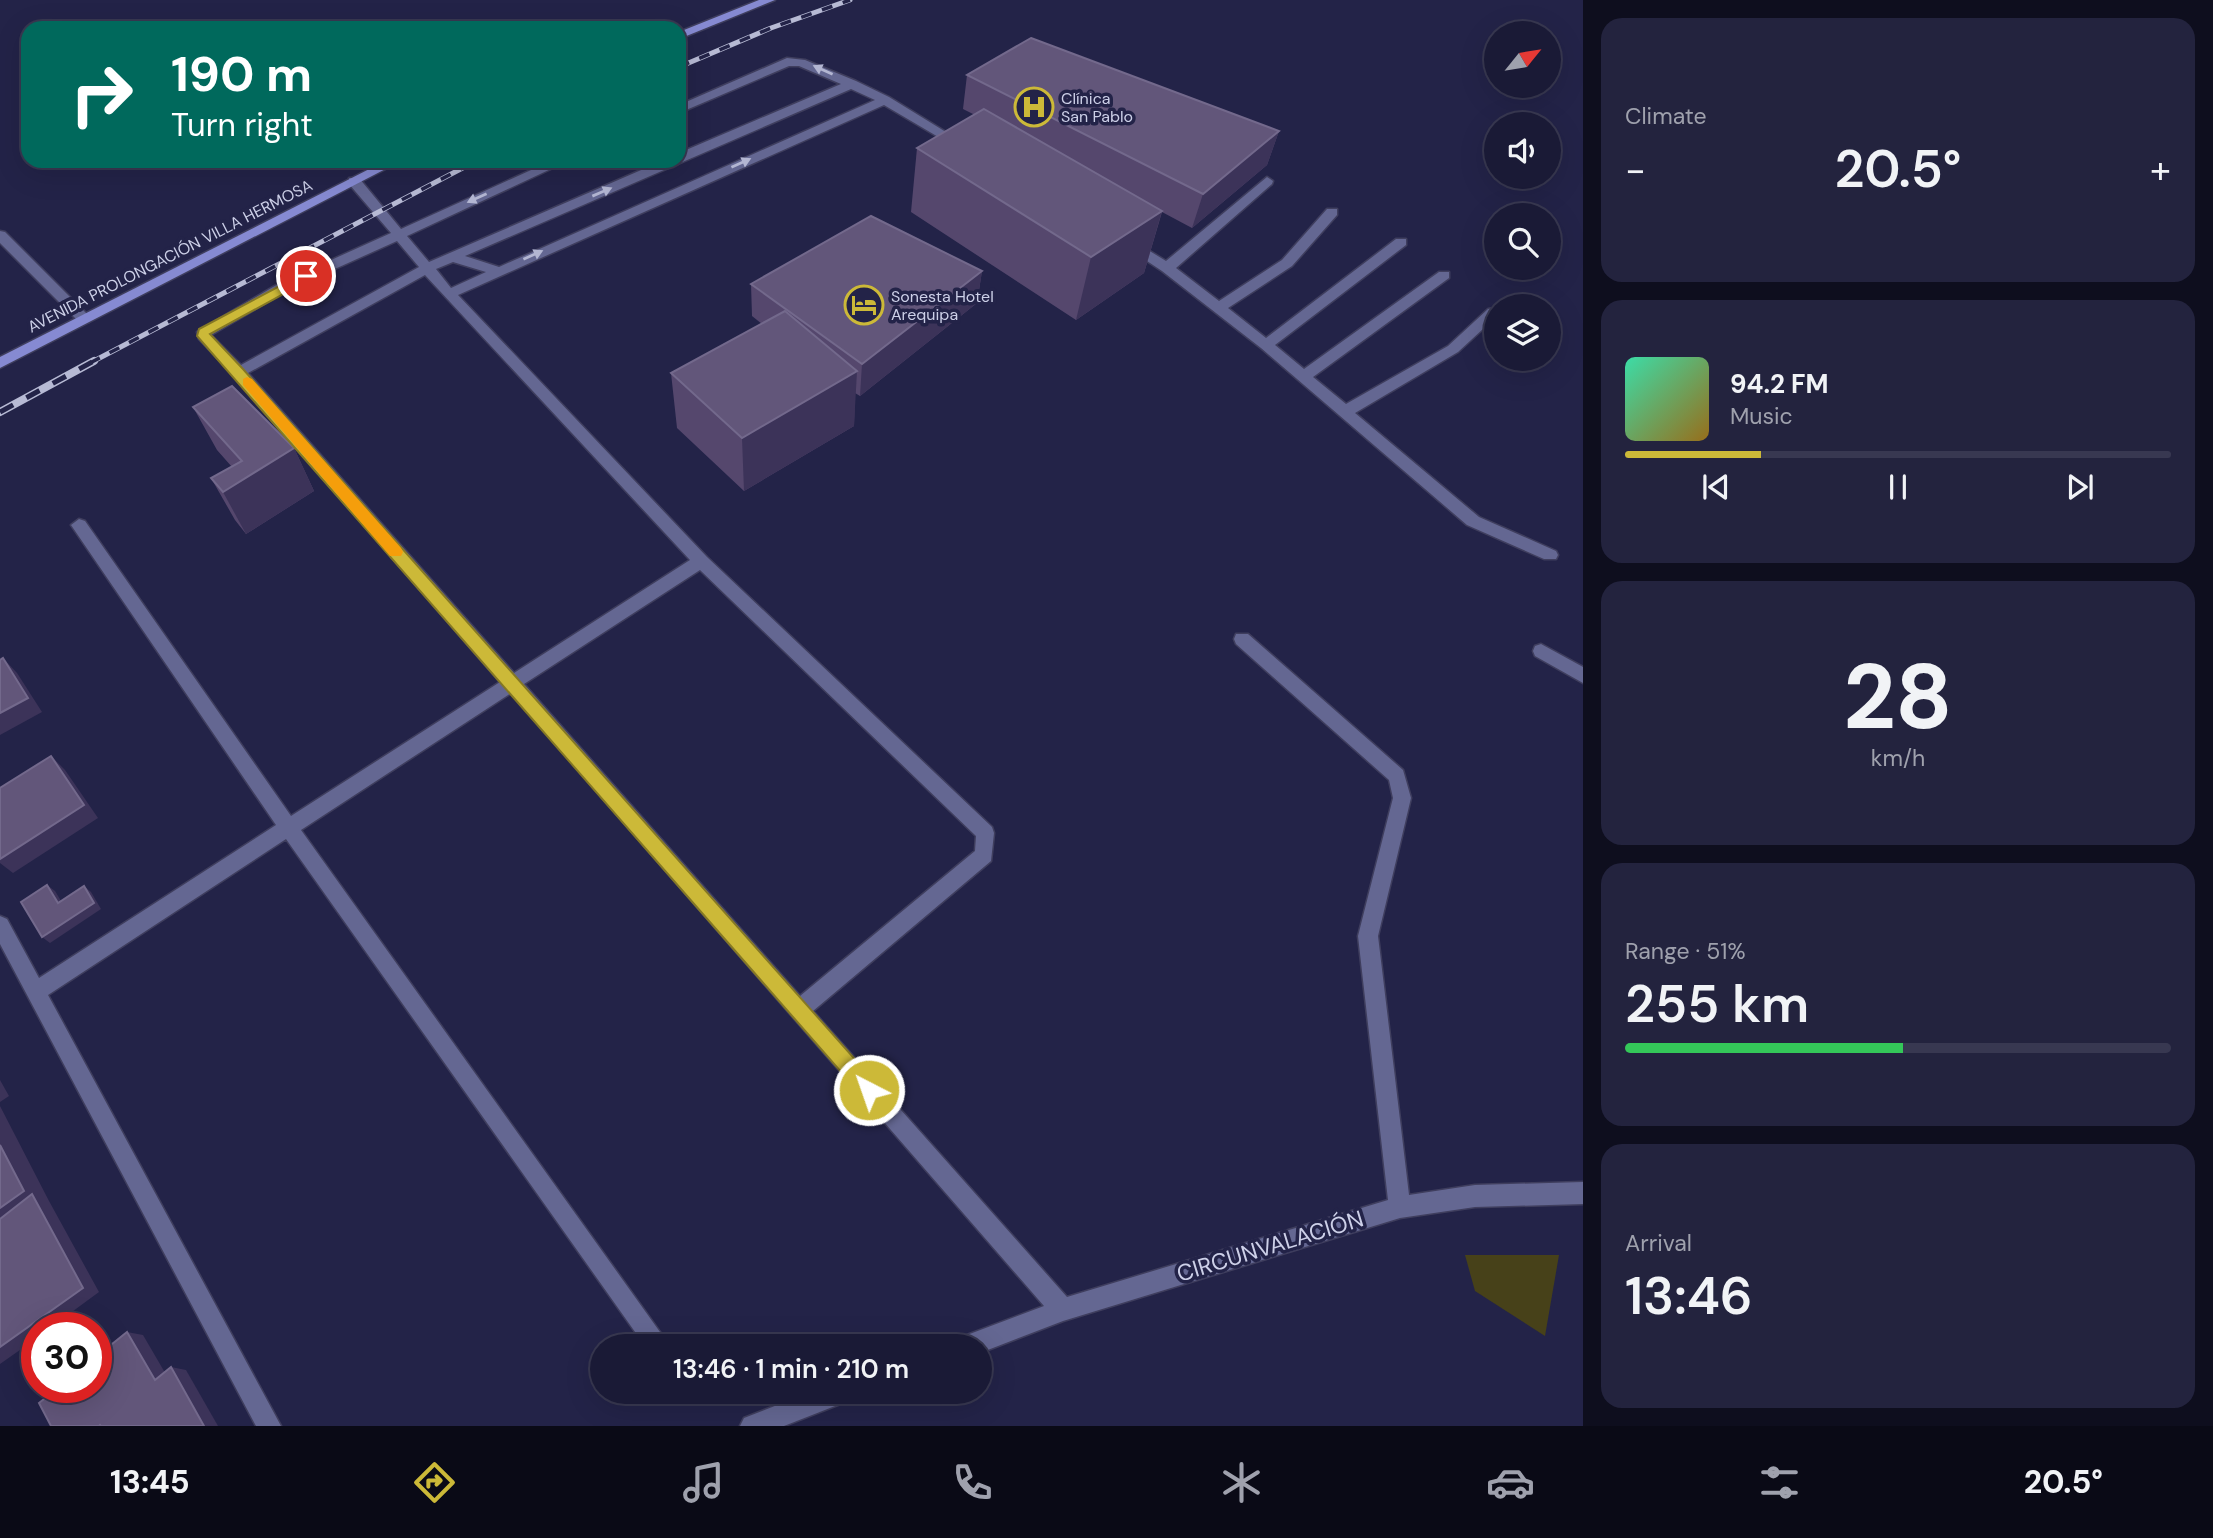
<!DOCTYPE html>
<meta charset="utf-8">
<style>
body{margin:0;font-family:"DM Sans",sans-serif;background:#23233e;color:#f1f3f6;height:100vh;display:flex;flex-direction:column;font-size:26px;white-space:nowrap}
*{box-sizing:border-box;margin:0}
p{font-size:23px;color:#9fa1ad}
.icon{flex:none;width:38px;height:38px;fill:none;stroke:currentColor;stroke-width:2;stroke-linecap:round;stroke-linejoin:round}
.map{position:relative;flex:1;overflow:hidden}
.side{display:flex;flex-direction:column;gap:18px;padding:18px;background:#0e0e1e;width:630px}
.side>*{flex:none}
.banner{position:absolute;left:21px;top:21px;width:665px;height:147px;border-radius:21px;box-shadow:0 7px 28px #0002,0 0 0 2px #383851;background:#00695c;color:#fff;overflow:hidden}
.needle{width:46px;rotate:60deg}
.fabs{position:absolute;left:1484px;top:21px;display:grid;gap:14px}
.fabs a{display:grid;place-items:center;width:77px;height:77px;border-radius:50%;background:#1a1a36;box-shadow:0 7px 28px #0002,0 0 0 2px #383851;font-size:35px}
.speed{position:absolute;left:21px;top:1312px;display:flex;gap:14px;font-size:35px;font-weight:700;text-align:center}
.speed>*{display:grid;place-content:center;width:91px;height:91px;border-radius:50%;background:#1a1a36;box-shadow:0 7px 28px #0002,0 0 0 2px #383851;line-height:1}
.speed .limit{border:10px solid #d22;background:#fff;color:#111}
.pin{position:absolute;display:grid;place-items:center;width:60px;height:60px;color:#fff;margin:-30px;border:4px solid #fff;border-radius:50%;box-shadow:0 2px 7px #0007}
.me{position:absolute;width:77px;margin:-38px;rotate:319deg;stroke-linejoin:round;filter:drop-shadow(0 0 5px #0008)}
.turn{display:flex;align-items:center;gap:24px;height:147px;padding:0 35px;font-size:32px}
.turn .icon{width:91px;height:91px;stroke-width:2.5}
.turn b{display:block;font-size:49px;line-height:60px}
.big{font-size:52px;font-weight:600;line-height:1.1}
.side .card{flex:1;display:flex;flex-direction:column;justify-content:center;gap:10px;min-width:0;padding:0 24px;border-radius:21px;background:#23233e}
.side .dial{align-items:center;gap:0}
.dial b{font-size:91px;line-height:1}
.song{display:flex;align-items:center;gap:21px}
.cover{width:84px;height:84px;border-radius:10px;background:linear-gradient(135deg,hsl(160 70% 55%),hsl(40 70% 35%))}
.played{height:7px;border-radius:4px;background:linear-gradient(90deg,#ccb938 25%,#383851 25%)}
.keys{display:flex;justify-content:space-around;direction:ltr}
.heat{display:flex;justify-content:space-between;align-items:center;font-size:38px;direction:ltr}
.charge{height:10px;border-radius:5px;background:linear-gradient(90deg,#34c759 51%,#383851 0)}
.trip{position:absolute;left:590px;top:1334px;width:402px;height:70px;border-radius:35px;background:#1a1a36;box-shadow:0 7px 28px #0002,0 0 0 2px #383851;font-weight:600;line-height:70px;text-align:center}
.tab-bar{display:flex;height:112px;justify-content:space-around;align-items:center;background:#0a0a16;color:#9fa1ad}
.tab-bar .icon{width:49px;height:49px}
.tab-bar .on{color:#ccb938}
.tab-bar b{font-size:32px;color:#f1f3f6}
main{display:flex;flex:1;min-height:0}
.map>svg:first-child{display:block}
.green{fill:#474119}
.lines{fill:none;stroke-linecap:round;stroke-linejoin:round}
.minor-casing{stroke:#3f3e5e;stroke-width:3}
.major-casing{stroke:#3f3e5e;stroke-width:3}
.minor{fill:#646792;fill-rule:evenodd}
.major{fill:#868ad2;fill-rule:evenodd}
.rail-far1-casing{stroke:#b7bad4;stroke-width:5}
.rail-casing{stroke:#b7bad4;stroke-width:8}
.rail-far1{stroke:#232348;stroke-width:3.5;stroke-dasharray:11;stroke-linecap:butt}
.rail{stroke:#232348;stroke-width:5;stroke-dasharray:15;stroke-linecap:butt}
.wall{fill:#55476d}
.shaded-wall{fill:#3c3359}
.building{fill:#62567a;stroke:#73698c;stroke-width:2}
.oneway{fill:#b3b6d2}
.route{fill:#ccb938;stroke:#857824;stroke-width:2}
.slow{fill:#f59e0b}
.labels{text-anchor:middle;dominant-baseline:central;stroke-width:7;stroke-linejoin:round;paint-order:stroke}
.far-poi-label{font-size:16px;fill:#cdd0e8;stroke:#232348;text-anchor:start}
.far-street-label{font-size:16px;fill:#cdd0e8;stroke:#232348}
.near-street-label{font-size:23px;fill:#cdd0e8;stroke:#232348}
</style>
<main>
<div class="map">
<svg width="1583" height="1426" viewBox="0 0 1583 1426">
<rect width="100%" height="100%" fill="#232348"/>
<!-- green -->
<path class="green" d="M1465,1255H1559L1545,1336L1475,1291Z"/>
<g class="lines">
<defs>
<g id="minor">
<path d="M787,58L805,60L856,81L889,97L967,145L961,149L957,148L884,105L458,295L707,557L992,827L994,833L991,861L813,1011L1067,1297L1388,1200L1358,936L1393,798L1389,780L1236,644L1234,639L1236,634H1248L1403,770L1411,798L1378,936L1409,1195L1475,1185L1583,1182V1204L1475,1207L1400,1218L1063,1321L980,1353V1346H956L959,1338L1044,1306L511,693L301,830L670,1346H645L286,839L48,995L281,1426H256L0,944V916L7,919L39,978L276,825L71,525L79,519L85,521L291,816L500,682L234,376L199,339L197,332L278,284L391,233L349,184V178H359L401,229L551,161H568L407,236L429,262L662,161H679V153L841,84L799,66H789L679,113V105ZM851,89L875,100L499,267L465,256ZM397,241L419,267L241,365L211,335L288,290ZM453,262L486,272L451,288L436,269ZM425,275L690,560L514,673L248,373ZM700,570L976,836L975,851L800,996L524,684Z"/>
<path d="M1267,177L1273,181L1272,184L1176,268L1219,301L1282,260L1327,209H1337V215L1292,266L1228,308L1266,338L1396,239H1406V245L1275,345L1304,369L1439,272H1449V278L1313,377L1346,404L1448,346L1488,309L1496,308V317L1458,352L1355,413L1479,517L1556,551L1558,555L1556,559H1544L1467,525L1261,348L1162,271L1123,245L1130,241L1135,242L1166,261Z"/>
<path d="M0,231L5,232L89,316V322H79L0,243Z"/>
<path d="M1541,644L1583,667V683L1535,656L1533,651L1535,646Z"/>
<path d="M813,1391H857L853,1399L784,1426H740L744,1418Z"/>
</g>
<g id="major">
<path d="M759,0H775L679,39V32Z"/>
<path d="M385,161H401L0,368V357Z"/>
</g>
</defs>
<!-- minor casing -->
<use href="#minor" class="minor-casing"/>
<!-- major casing -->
<use href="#major" class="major-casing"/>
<!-- minor -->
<use href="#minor" class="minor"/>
<!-- major -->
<use href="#major" class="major"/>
<defs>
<g id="rail-far1">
<path d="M679,67L771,28L850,0"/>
<path d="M90,363L476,161"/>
</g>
<path id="rail" d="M0,412L94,361"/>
</defs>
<!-- rail-far1 casing -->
<use href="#rail-far1" class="rail-far1-casing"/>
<!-- rail casing -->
<use href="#rail" class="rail-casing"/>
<!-- rail-far1 -->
<use href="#rail-far1" class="rail-far1"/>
<!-- rail -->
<use href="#rail" class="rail"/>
</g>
<!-- wall -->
<g class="wall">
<path d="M967,75L1279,131L1267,165L1192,228L1162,212L1144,273L1076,320L911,212L917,148L975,115L963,109Z"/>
<path d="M982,271L977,303L860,396L855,393L854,426L744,491L677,428L671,373L762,324L752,316L751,284Z"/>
<path d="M193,407L294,448L314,491L246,534L235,520L211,478L232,467L217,450Z"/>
</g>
<!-- shaded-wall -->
<g class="shaded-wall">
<path d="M1279,131L1267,165L1192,228L1203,194Z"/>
<path d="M1162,211L1144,273L1076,320L1091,257Z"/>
<path d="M982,271L977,303L860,396L862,364Z"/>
<path d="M857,371L854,426L744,491L742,438Z"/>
<path d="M294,448L314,491L246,534L223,492Z"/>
<path d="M3,658L17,673L42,712L0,735V713Z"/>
<path d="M51,756L65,770L98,818L13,873L0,863V859Z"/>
<path d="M47,885L55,891L66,909L58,903Z"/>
<path d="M84,886L91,892L101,909L50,943L42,937Z"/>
<path d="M0,1080L9,1096L0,1102Z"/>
<path d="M0,1106L49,1201L99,1292L50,1328H37V1338L0,1364Z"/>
<path d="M127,1332L143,1335L171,1383L155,1380Z"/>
<path d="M171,1367L186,1370L218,1426H204Z"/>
</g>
<!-- building -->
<g class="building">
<path d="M1031,38L1279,131L1203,194L967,75Z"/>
<path d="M984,109L1162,211L1091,257L917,148Z"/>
<path d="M871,216L982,271L862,364L751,284Z"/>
<path d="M785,311L857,371L742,438L671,373Z"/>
<path d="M232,386L294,448L223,492L211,478L242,461L193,407Z"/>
<path d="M3,658L28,698L0,713V660Z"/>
<path d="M51,756L84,805L0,859V788Z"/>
<path d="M47,885L58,903L84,886L94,903L42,937L21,902Z"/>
<path d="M0,1145L24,1191L0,1208Z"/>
<path d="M32,1194L83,1288L0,1347V1219Z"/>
<path d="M127,1332L155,1380L171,1367L204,1426H101L100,1425L99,1426H51L39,1403L58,1388H96V1357Z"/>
</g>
<!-- one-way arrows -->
<defs><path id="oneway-solid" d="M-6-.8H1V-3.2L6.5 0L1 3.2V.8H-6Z" transform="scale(1.75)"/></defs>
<g class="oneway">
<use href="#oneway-solid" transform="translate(823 70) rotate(-156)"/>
<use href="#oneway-solid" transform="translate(741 163) rotate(-24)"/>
<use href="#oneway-solid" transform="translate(602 192) rotate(-23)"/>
<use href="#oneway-solid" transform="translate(477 198) rotate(156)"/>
<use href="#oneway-solid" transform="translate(533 255) rotate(-24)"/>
</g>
<!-- route -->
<path class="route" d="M306,272L313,276L311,279L210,334L243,369L876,1083L879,1090L876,1097L869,1100L863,1097L197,336L199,329Z"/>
<!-- slow -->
<path class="slow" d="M247,377L252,379L401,548L403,552L401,556H390L243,385V379Z"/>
<!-- icons -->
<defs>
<symbol id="hospital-ring" viewBox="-11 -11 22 22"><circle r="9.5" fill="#232348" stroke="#ccb938" stroke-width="1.5"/><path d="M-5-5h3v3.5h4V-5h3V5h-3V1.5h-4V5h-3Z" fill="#ccb938"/></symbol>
<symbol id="hotel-ring" viewBox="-11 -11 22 22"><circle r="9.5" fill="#232348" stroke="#ccb938" stroke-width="1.5"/><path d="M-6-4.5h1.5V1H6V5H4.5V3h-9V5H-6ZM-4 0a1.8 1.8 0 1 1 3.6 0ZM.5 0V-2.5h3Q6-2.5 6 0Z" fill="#ccb938"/></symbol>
</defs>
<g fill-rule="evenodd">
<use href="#hospital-ring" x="1012" y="85" width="44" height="44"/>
<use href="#hotel-ring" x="842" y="283" width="44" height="44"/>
</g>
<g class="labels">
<!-- far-poi labels -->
<g class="far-poi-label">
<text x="1061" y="98">Clínica<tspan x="1061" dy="18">San Pablo</tspan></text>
<text x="891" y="296">Sonesta Hotel<tspan x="891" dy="18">Arequipa</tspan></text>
</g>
<!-- far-street labels -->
<g class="far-street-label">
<text transform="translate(170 256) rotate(-27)">AVENIDA PROLONGACIÓN VILLA HERMOSA</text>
</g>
<!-- near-street labels -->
<g class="near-street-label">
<text transform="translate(1270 1246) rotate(-17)">CIRCUNVALACIÓN</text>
</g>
</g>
</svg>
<div class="fabs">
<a><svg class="needle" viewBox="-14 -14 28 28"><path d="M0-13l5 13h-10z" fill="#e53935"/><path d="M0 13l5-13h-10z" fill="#9fa1ad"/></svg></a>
<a><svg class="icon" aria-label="sound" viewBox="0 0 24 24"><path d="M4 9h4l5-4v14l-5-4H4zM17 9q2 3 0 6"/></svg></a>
<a><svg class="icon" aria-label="search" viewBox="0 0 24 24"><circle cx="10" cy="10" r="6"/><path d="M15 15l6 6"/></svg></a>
<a><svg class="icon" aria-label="layers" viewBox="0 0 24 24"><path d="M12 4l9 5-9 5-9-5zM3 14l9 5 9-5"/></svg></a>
</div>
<div class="speed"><div class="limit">30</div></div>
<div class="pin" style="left:306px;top:276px;background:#d93025"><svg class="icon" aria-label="arrive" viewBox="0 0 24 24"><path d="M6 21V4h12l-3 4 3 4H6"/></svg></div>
<svg class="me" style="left:869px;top:1090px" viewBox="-20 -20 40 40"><circle r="17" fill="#ccb938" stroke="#fff" stroke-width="3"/><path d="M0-11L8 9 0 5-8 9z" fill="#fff"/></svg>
<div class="trip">13:46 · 1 min · 210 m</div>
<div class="banner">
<div class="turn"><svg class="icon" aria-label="right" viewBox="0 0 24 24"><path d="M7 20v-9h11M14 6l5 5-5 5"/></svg><div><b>190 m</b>Turn right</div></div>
</div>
</div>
<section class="side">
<div class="card"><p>Climate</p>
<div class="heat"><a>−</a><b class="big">20.5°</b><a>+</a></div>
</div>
<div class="card">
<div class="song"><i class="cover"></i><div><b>94.2 FM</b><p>Music</p></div></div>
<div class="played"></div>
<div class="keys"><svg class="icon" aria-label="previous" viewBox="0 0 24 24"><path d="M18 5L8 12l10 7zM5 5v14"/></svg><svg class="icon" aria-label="pause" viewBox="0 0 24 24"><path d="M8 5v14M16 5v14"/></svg><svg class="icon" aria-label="next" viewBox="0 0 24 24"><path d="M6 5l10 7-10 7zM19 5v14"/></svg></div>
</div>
<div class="card dial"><b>28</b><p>km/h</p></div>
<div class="card"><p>Range · 51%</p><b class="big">255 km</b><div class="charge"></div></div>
<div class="card"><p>Arrival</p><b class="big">13:46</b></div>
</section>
</main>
<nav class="tab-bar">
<b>13:45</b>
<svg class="icon on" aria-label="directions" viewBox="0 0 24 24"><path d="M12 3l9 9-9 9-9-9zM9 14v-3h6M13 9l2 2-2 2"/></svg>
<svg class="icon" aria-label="music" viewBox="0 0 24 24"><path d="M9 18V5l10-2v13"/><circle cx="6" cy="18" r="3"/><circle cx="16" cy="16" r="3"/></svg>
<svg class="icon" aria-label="phone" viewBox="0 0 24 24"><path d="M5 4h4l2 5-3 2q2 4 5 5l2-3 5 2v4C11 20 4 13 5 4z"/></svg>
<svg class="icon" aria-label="climate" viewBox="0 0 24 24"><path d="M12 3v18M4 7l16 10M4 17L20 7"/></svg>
<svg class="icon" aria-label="car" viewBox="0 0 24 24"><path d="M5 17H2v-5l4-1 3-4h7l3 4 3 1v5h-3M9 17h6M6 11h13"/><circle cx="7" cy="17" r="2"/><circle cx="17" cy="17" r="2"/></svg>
<svg class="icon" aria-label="filters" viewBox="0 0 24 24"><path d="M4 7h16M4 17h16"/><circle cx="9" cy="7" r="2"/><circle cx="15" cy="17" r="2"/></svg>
<b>20.5°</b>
</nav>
